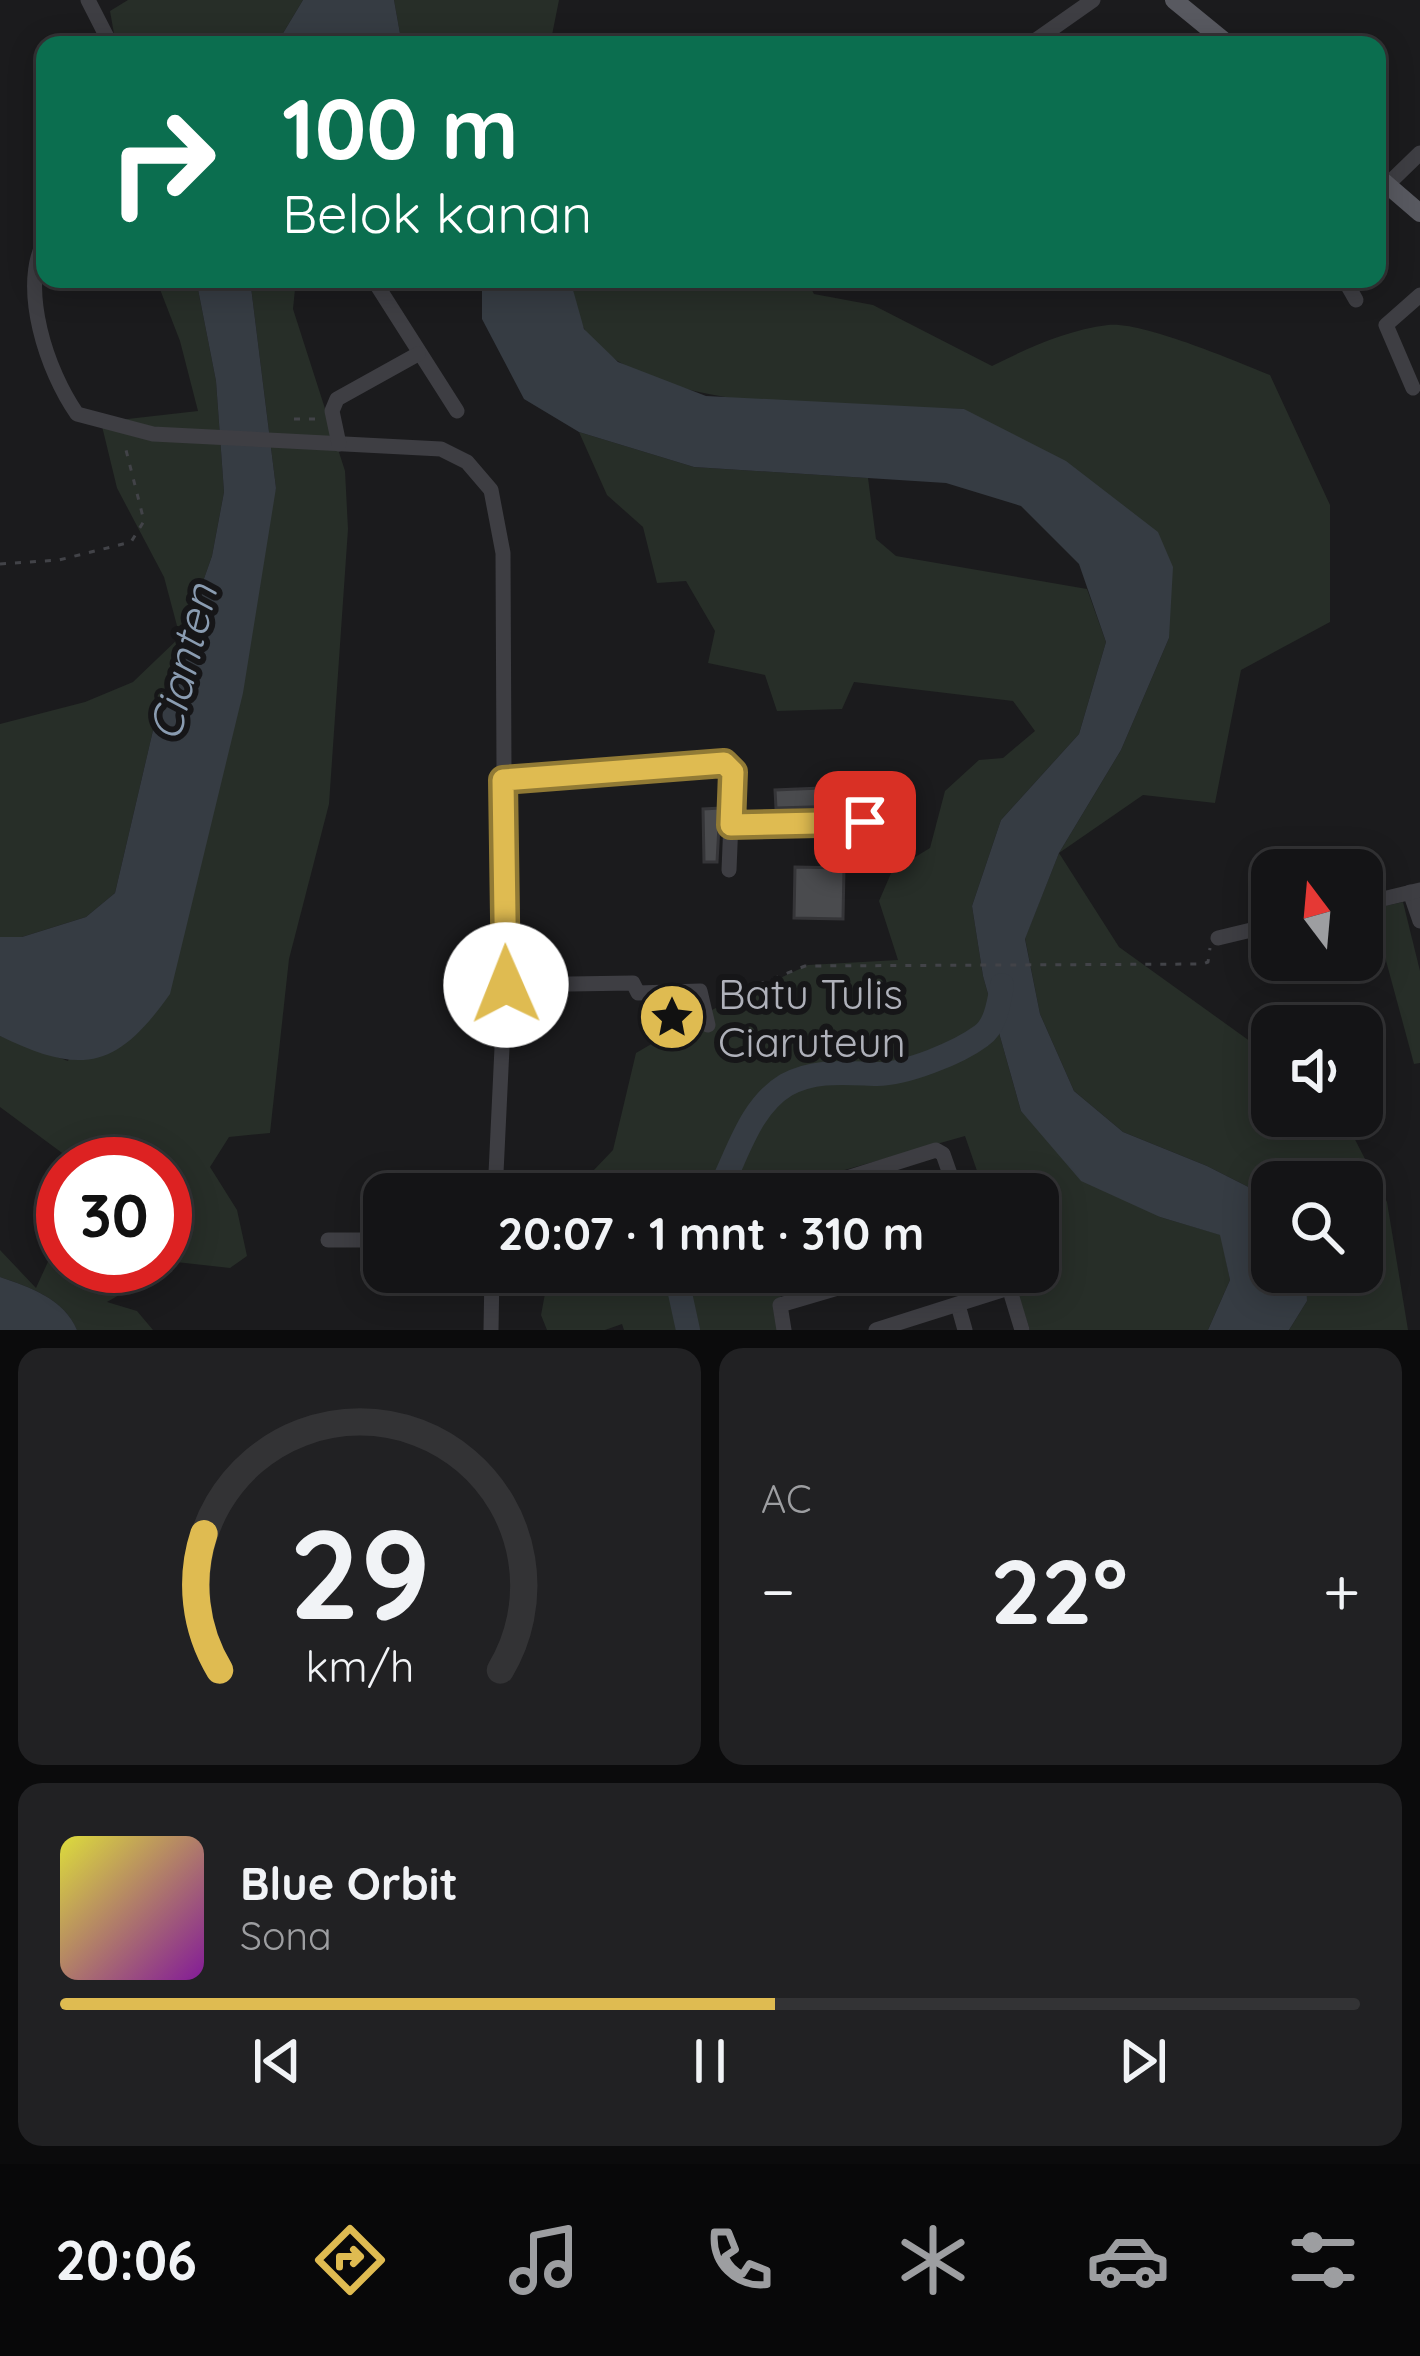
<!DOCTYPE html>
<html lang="id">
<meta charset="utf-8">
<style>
body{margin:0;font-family:Quicksand,sans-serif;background:#212123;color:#f1f3f6;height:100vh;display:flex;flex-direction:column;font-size:45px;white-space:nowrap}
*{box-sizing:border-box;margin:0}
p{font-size:39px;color:#9d9ea1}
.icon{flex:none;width:66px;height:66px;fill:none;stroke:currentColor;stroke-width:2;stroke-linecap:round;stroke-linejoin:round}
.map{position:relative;height:1330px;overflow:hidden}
.sheet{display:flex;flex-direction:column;gap:18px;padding:18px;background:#0b0b0c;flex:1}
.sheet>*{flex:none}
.hud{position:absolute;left:36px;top:36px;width:1350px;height:252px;border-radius:24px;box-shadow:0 6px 30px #0003,0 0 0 3px #333335;background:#0b6e4f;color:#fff;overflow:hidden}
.needle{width:78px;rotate:344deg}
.controls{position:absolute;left:1251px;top:849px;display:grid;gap:24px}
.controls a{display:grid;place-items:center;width:132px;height:132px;border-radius:24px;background:#141416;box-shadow:0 6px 30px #0003,0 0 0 3px #333335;font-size:60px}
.speed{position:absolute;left:36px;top:1137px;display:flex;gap:24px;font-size:60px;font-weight:700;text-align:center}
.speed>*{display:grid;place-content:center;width:156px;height:156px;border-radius:50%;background:#141416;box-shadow:0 6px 30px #0003,0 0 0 3px #333335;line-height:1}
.speed .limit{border:18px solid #d22;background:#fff;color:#111}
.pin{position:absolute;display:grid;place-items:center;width:102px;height:102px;color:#fff;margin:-51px;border-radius:24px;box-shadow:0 6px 18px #0006}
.me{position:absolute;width:132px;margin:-66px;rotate:359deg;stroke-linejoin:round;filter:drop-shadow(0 0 9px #0008)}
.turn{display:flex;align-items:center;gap:42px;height:252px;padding:0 48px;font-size:54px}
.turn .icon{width:156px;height:156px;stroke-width:2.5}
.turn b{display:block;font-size:84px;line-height:102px}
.big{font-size:90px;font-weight:800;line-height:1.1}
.sheet .card{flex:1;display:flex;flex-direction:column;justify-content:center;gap:18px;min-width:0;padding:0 42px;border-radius:24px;background:#212123}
.sheet .dial{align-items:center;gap:0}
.dial svg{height:312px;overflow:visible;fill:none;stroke:#333335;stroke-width:7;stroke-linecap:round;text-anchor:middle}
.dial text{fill:#f1f3f6;stroke:none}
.song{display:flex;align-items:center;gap:36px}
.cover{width:144px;height:144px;border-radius:18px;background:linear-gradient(135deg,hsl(60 70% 55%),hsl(290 70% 35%))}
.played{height:12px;border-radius:6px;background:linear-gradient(90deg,#dfbb51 55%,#333335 55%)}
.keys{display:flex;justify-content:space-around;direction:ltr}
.heat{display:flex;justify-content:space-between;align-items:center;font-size:66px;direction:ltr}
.sheet .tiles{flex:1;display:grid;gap:18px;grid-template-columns:1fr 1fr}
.card:last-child{grid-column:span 2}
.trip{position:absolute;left:363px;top:1173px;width:696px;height:120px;border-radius:24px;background:#141416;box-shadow:0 6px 30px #0003,0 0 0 3px #333335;font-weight:800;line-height:120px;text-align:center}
.menu{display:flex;height:192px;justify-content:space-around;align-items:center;background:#080809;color:#9d9ea1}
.menu .icon{width:84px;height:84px}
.menu .active{color:#dfbb51}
.menu b{font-size:54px;color:#f1f3f6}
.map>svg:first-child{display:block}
.green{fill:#272e28}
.water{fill:#363c43}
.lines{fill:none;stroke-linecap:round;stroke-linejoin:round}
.river{stroke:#363c43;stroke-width:24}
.building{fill:#4a4b4e;stroke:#353538;stroke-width:3}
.path{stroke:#424348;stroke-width:3;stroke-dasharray:6 9;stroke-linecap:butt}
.minor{stroke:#3e3e43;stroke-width:15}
.major{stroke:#585960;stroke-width:18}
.route-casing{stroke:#917a35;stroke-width:30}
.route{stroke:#dfbb51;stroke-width:21}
.labels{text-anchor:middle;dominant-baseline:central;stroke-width:12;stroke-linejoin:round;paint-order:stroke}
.poi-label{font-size:42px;fill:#afb1ba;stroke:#161618;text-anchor:start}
.water-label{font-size:45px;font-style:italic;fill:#8a9cb1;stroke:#161618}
</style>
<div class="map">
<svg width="1420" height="1330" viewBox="0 0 1420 1330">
<rect width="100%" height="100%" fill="#1b1b1d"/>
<!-- green -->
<g class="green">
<path d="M128,0H303L276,45H116L110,11Z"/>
<path d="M394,0H559L550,45H402Z"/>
<path d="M156,279H196L216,381L224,492L212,556L158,709L115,893L86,917L22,937H0V724L85,702L133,682L180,637L164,577L117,488L101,422L198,411L180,341Z"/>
<path d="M250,279H296L293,309L345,471L348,529L329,804L289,959L270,1133L229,1137L210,1167L237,1210L247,1256L230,1268L176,1262L107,1302L137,1311L153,1330H77C64,1299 30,1287 0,1277V1250L36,1288L63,1229V1266H165V1164H77L0,1107V1036L68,1061L276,488Z"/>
<path d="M570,279H806L814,294L873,305L992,366C1028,348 1067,330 1108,325C1142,321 1235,361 1270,375L1330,505V622L1241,670L1215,803L1143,795L1059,853L1119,947L1272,1057V1116H1343L1387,1202L1408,1330H1289L1307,1301L1306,1272H1362V1182H1272V1199L1207,1166L1123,1132L1074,1091L1040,1014L1025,938L1059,853L1121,750L1169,638L964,409C866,407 648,418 586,332C577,318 575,295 570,279Z"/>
<path d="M579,432L694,467L868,478L876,539L896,556L1087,589L1106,642L1079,734L1001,820L972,906L983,976L1021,1111L1160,1217L1221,1235L1230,1280L1208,1330H1030L1010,1272H1038V1194H985L965,1136L827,1175L820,1194H571L613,1150L636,1053L701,1015L808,965L898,960L879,901L892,871L930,848L945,791L979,760L1003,758L1035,731L1013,701L854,682L842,709L777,711L765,675L708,663L715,631L686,581L657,583L643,527L607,495Z"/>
<path d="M1403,902L1420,971V1063L1414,1064L1372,909Z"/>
<path d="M549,1272H790L779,1302L784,1330H624L622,1324L605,1330H547L541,1315Z"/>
</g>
<!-- water -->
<g class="water">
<path d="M303,0H394L402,45H276Z"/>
<path d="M196,279H250L276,488L243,693L170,994C117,1069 82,1076 0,1036V937H22L86,917L115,893L158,709L212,556L224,492L216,381Z"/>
<path d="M486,279H570L584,329L618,362L706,396L964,409L1066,461L1158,532L1173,567L1169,638L1121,750L1059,853L1025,939L1040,1014L1074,1091L1123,1132L1207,1166L1272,1199V1272H1306L1307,1301L1289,1330H1208L1230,1280L1220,1235L1160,1217L1081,1181L1021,1111L983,976L972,906L1001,820L1079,734L1106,642L1079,564L1021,506L946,483L694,467L579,432L524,399L482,319V283Z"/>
<path d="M0,1277C30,1287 64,1299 77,1330H0Z"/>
</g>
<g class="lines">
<!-- river -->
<g class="river">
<path d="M717,1194C737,1158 748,1108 786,1085C815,1069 846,1073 877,1074C906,1074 958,1053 981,1036C996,1026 999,1002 1002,985"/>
<path d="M680,1272L678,1284L688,1330"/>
</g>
</g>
<!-- building -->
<g class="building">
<path d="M844,787L845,806L776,808L775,790Z"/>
<path d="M720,808L717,862H704L703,809Z"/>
<path d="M795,867L844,868L843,919L794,918Z"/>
</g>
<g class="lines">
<!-- path -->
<g class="path">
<path d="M294,419H318"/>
<path d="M0,564L59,560L131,542L144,521L124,442"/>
<path d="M717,1001L805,966L1203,964L1208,962L1210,948"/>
</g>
<!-- minor -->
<g class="minor">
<path d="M88,0L111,45"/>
<path d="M1029,45L1093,0"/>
<path d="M1388,184L1420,153"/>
<path d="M45,239C19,289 47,371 77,414L153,434L441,449L467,462L491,490L503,553L505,985L495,1194"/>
<path d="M373,279L457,411"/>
<path d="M1344,279L1356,300"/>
<path d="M1413,388L1386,325L1420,295"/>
<path d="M339,444L332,411L337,399L418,354"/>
<path d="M503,780L724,763L733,772L729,870"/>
<path d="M731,825L865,822"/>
<path d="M1410,892L1420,921"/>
<path d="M1362,904L1420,890"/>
<path d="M1218,938L1272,925"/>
<path d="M505,985L633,983L638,993L700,991L708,1025"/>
<path d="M827,1194L828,1184L936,1150L943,1154L957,1194"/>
<path d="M328,1240H384"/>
<path d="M802,1272V1297"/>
<path d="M1008,1284L1022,1330"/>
<path d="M958,1305L965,1330"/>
<path d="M491,1330L492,1272"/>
<path d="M784,1330L780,1305L892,1272"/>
<path d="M876,1330L1002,1290L1008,1284L1004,1272"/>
</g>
<!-- major -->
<g class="major">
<path d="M1174,0L1229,45"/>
<path d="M1377,176L1420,213"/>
</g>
</g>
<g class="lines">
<defs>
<path id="route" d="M506,985L503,780L724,763L733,772L731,825L865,822"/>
</defs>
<!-- route casing -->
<use href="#route" class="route-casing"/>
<!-- route -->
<use href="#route" class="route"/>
</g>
<!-- icons -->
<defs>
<symbol id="sight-disc" viewBox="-11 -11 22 22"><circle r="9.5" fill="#dfbb51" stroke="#161618"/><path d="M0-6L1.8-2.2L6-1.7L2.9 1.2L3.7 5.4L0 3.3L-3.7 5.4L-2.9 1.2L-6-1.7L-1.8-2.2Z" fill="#111"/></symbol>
</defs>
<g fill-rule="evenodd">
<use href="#sight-disc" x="634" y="979" width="76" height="76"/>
</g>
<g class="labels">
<!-- poi labels -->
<g class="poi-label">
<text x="718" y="993">Batu Tulis<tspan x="718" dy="48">Ciaruteun</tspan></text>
</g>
<!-- water labels -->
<g class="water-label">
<text transform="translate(182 662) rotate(-76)">Cianten</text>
</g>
</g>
</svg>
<div class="controls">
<a><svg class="needle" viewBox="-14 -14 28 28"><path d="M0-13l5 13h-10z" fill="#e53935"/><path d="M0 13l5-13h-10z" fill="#9d9ea1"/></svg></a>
<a><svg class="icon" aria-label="sound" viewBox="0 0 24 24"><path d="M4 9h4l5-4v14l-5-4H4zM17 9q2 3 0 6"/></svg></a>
<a><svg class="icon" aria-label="search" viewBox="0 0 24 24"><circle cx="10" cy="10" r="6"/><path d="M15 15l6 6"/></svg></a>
</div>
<div class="speed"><div class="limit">30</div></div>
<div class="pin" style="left:865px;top:822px;background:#d93025"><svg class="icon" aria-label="arrive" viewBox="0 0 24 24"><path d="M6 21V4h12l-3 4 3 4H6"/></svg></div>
<svg class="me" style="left:506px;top:985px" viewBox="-20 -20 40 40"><circle r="19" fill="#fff"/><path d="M0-13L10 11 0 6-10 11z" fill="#dfbb51"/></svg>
<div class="trip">20:07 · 1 mnt · 310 m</div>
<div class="hud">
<div class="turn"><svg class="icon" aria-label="right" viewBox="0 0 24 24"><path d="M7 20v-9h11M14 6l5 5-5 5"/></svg><div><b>100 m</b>Belok kanan</div></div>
</div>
</div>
<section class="sheet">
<div class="tiles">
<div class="card dial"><svg viewBox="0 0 100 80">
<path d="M14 69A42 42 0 1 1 86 69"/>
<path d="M14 69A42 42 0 0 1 10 34" stroke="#dfbb51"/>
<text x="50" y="56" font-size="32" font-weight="700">29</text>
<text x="50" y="72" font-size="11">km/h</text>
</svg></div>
<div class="card"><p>AC</p>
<div class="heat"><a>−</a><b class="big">22°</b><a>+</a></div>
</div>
<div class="card">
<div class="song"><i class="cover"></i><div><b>Blue Orbit</b><p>Sona</p></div></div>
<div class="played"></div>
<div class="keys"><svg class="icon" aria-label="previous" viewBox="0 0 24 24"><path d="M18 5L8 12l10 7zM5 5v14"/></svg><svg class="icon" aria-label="pause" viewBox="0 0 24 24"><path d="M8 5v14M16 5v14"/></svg><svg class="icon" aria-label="next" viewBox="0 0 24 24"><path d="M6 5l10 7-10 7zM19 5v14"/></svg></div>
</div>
</div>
</section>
<nav class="menu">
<b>20:06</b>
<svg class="icon active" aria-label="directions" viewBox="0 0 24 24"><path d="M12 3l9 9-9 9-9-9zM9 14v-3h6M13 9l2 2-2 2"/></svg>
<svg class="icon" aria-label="music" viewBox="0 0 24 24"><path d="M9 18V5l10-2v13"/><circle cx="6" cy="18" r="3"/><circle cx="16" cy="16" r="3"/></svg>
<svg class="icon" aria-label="phone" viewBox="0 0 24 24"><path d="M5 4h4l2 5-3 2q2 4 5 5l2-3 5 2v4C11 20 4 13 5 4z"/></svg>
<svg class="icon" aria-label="climate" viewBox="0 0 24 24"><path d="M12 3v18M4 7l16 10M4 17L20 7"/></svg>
<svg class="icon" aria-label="car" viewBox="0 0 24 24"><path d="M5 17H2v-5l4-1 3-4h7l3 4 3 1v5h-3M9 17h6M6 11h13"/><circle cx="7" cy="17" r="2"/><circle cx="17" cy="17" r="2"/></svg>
<svg class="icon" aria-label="filters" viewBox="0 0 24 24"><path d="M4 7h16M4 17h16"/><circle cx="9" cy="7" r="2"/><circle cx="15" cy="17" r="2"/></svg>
</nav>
